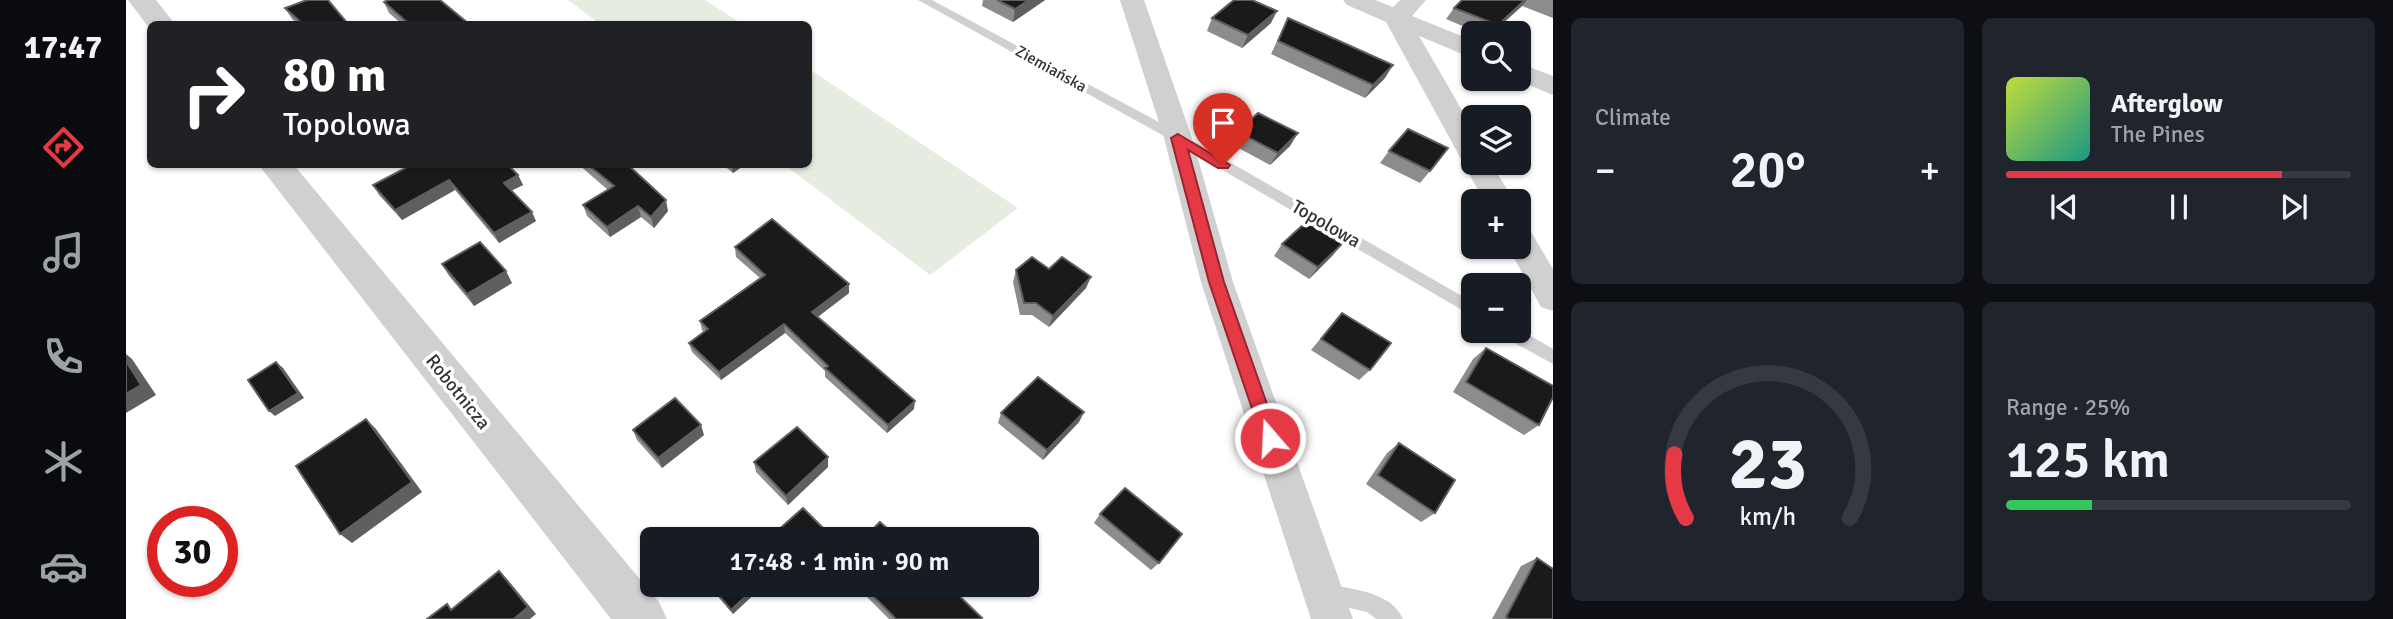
<!DOCTYPE html>
<meta charset="utf-8">
<style>
body{margin:0;font-family:Signika,sans-serif;background:#20242c;color:#f1f3f6;height:100vh;display:flex;flex-direction:column;font-size:26px;white-space:nowrap}
*{box-sizing:border-box;margin:0}
p{font-size:23px;color:#9ea1a6}
.icon{flex:none;width:38px;height:38px;fill:none;stroke:currentColor;stroke-width:2;stroke-linecap:round;stroke-linejoin:round}
.map{position:relative;flex:1;overflow:hidden}
.panel{display:flex;flex-direction:column;gap:18px;padding:18px;background:#0d0f14;width:840px}
.panel>*{flex:none}
.hud{position:absolute;left:21px;top:21px;width:665px;height:147px;border-radius:10px;box-shadow:0 2px 5px #0004;background:#202124;color:#fff;overflow:hidden}
.fabs{position:absolute;left:1335px;top:21px;display:grid;gap:14px}
.fabs a{display:grid;place-items:center;width:70px;height:70px;border-radius:10px;background:#171b24;box-shadow:0 2px 5px #0004;font-size:35px}
.speed{position:absolute;left:21px;top:506px;display:flex;gap:14px;font-size:35px;font-weight:700;text-align:center}
.speed>*{display:grid;place-content:center;width:91px;height:91px;border-radius:50%;background:#171b24;box-shadow:0 2px 5px #0004;line-height:1}
.speed .limit{border:10px solid #d22;background:#fff;color:#111}
.pin{position:absolute;display:grid;place-items:center;width:60px;height:60px;color:#fff;margin:-72px -30px;border-radius:50% 50% 50% 0;rotate:-45deg;box-shadow:0 0 7px #0007}
.pin .icon{rotate:45deg}
.me{position:absolute;width:77px;margin:-38px;rotate:341deg;stroke-linejoin:round;filter:drop-shadow(0 0 5px #0008)}
.turn{display:flex;align-items:center;gap:24px;height:147px;padding:0 21px;font-size:32px}
.turn .icon{width:91px;height:91px;stroke-width:2.5}
.turn b{display:block;font-size:49px;line-height:60px}
.big{font-size:52px;font-weight:600;line-height:1.1}
.panel .tile{flex:1;display:flex;flex-direction:column;justify-content:center;gap:10px;min-width:0;padding:0 24px;border-radius:10px;background:#20242c}
.panel .dial{align-items:center;gap:0}
.dial svg{height:182px;overflow:visible;fill:none;stroke:#363941;stroke-width:7;stroke-linecap:round;text-anchor:middle}
.dial text{fill:#f1f3f6;stroke:none}
.song{display:flex;align-items:center;gap:21px}
.cover{width:84px;height:84px;border-radius:10px;background:linear-gradient(135deg,hsl(70 70% 55%),hsl(170 70% 35%))}
.played{height:7px;border-radius:4px;background:linear-gradient(90deg,#e63946 80%,#363941 80%)}
.keys{display:flex;justify-content:space-around;direction:ltr}
.heat{display:flex;justify-content:space-between;align-items:center;font-size:38px;direction:ltr}
.charge{height:10px;border-radius:5px;background:linear-gradient(90deg,#34c759 25%,#363941 0)}
.panel .tiles{flex:1;display:grid;gap:18px;grid-template-columns:repeat(2,1fr)}
.trip{position:absolute;left:514px;top:527px;width:399px;height:70px;border-radius:10px;background:#171b24;box-shadow:0 2px 5px #0004;font-weight:600;line-height:70px;text-align:center}
main{display:flex;flex:1;min-height:0}
.dock{display:flex;flex-direction:column;width:126px;justify-content:space-around;align-items:center;background:#090b0e;color:#9ea1a6}
.dock .icon{width:49px;height:49px}
.dock .current{color:#e63946}
.dock b{font-size:32px;color:#f1f3f6}
.map>svg:first-child{display:block}
.green{fill:#e6ecdf}
.lines{fill:none;stroke-linecap:round;stroke-linejoin:round}
.service{fill:#d0d0d0;fill-rule:evenodd}
.minor{fill:#d0d0d0;fill-rule:evenodd}
.tertiary{fill:#d0d0d0;fill-rule:evenodd}
.wall{fill:#8c8c8c}
.shaded-wall{fill:#5f5f5f}
.building{fill:#1a1a1a;stroke:#5f5f5f;stroke-width:2}
.route{fill:#e63946;stroke:#96252e;stroke-width:2}
.labels{text-anchor:middle;dominant-baseline:central;stroke-width:7;stroke-linejoin:round;paint-order:stroke}
.far-street-label{font-size:16px;fill:#333;stroke:#fff}
.street-label{font-size:19px;fill:#333;stroke:#fff}
</style>
<main>
<nav class="dock">
<b>17:47</b>
<svg class="icon current" aria-label="directions" viewBox="0 0 24 24"><path d="M12 3l9 9-9 9-9-9zM9 14v-3h6M13 9l2 2-2 2"/></svg>
<svg class="icon" aria-label="music" viewBox="0 0 24 24"><path d="M9 18V5l10-2v13"/><circle cx="6" cy="18" r="3"/><circle cx="16" cy="16" r="3"/></svg>
<svg class="icon" aria-label="phone" viewBox="0 0 24 24"><path d="M5 4h4l2 5-3 2q2 4 5 5l2-3 5 2v4C11 20 4 13 5 4z"/></svg>
<svg class="icon" aria-label="climate" viewBox="0 0 24 24"><path d="M12 3v18M4 7l16 10M4 17L20 7"/></svg>
<svg class="icon" aria-label="car" viewBox="0 0 24 24"><path d="M5 17H2v-5l4-1 3-4h7l3 4 3 1v5h-3M9 17h6M6 11h13"/><circle cx="7" cy="17" r="2"/><circle cx="17" cy="17" r="2"/></svg>
</nav>
<div class="map">
<svg width="1427" height="619" viewBox="0 0 1427 619">
<rect width="100%" height="100%" fill="#fff"/>
<!-- green -->
<g class="green">
<path d="M442,0H579L616,24H474Z"/>
<path d="M683,69L892,208L804,275L659,165L682,164Z"/>
</g>
<g class="lines">
<!-- service -->
<g class="service">
<path d="M792,0H806L1057,135L1348,303V317L1047,141Z"/>
<path d="M1393,329L1427,349V364L1376,336L1374,331Z"/>
<path d="M1201,584C1226,589 1266,592 1277,619H1250L1241,612L1194,601L1191,594L1194,587Z"/>
</g>
<!-- minor -->
<g class="minor">
<path d="M994,0H1018L1066,138L1107,282L1227,619H1185L1075,282L1038,138Z"/>
<path d="M1217,0H1249L1267,7L1274,0H1300L1286,16L1348,41V59L1293,36L1348,131V163H1365L1388,201H1358L1260,22L1221,5Z"/>
<path d="M1393,63L1427,76V95L1388,79H1393Z"/>
<path d="M1393,226L1404,230L1427,269V311L1415,307L1382,247H1393Z"/>
</g>
<!-- tertiary -->
<g class="tertiary">
<path d="M2,0H30L49,24H24V29Z"/>
<path d="M132,164H167L533,602L541,619H485Z"/>
</g>
</g>
<!-- wall -->
<g class="wall">
<path d="M857,0H919L887,22L856,6Z"/>
<path d="M1336,0H1427V18L1396,6L1367,33H1353L1320,19L1328,8Z"/>
<path d="M258,2L343,24H276L263,13Z"/>
<path d="M159,8L222,24H172L166,19Z"/>
<path d="M1086,18L1145,23L1116,48L1081,31Z"/>
<path d="M1162,18L1259,78L1239,98L1145,54Z"/>
<path d="M1112,132L1164,146L1144,165L1105,144Z"/>
<path d="M1263,151L1304,171L1294,183L1254,163Z"/>
<path d="M452,164H501L542,211L528,228L515,217L484,237L461,216L457,205L482,190Z"/>
<path d="M596,164H620L607,173Z"/>
<path d="M392,175L397,185L385,191L410,221L373,243L329,190L276,220L253,195L247,185Z"/>
<path d="M1156,244L1207,255L1183,279L1148,256Z"/>
<path d="M609,247L723,284V293L692,317L788,409L761,433L699,377V371L659,333L595,380L566,352L563,343L578,332L576,330L574,321L634,278L610,257Z"/>
<path d="M316,264L386,283L348,306L323,276Z"/>
<path d="M923,269L960,288L923,327L906,315H894L887,282L890,270Z"/>
<path d="M1216,313L1244,370L1233,380L1185,350Z"/>
<path d="M1360,348L1413,425L1398,435L1327,392L1347,359Z"/>
<path d="M958,412L953,422L917,460L872,423L875,413Z"/>
<path d="M507,430L578,435L536,468L511,440Z"/>
<path d="M1273,443L1309,513L1295,522L1240,484L1261,453Z"/>
<path d="M628,462L702,467L662,505L630,472Z"/>
<path d="M974,514L1033,563L1025,570L968,523Z"/>
<path d="M1411,558L1427,619H1366L1395,566Z"/>
<path d="M591,584H639L607,614L588,592L587,588Z"/>
<path d="M728,584H821L855,619H763Z"/>
</g>
<!-- shaded-wall -->
<g class="shaded-wall">
<path d="M903,0H919L887,22L889,9Z"/>
<path d="M1399,0H1401L1396,6L1365,33L1372,25Z"/>
<path d="M1151,11L1145,23L1116,48L1122,35Z"/>
<path d="M1267,65L1259,78L1239,98L1247,85Z"/>
<path d="M1172,133L1164,146L1144,165L1152,153Z"/>
<path d="M609,164H620L607,173L606,167Z"/>
<path d="M392,175L397,185L382,192L378,183Z"/>
<path d="M323,180L329,190L276,220L269,210Z"/>
<path d="M540,200L542,211L528,228L525,217Z"/>
<path d="M512,206L515,217L484,237L481,227Z"/>
<path d="M406,212L410,221L373,243L368,233Z"/>
<path d="M1216,244L1207,255L1183,279L1192,267Z"/>
<path d="M380,271L386,283L348,306L341,294Z"/>
<path d="M965,277L960,288L923,327L927,316Z"/>
<path d="M723,284V293L686,321V312Z"/>
<path d="M658,324L659,333L595,380L593,372Z"/>
<path d="M0,354L6,359L30,395L0,413Z"/>
<path d="M150,362L157,368L178,398L149,416L143,411Z"/>
<path d="M789,401L788,409L761,433L762,425Z"/>
<path d="M958,412L953,422L917,460L921,450Z"/>
<path d="M240,419L250,429L296,492L226,543L214,534Z"/>
<path d="M575,425L578,435L536,468L532,458Z"/>
<path d="M702,457V467L662,505L660,496Z"/>
<path d="M696,527V532L688,539H683Z"/>
<path d="M373,571L381,579L410,614L404,619H388Z"/>
<path d="M633,584H639L607,614L605,610Z"/>
</g>
<!-- building -->
<g class="building">
<path d="M181,0H202L222,24H177L159,8Z"/>
<path d="M262,0H314L343,24H283L258,2Z"/>
<path d="M871,0H903L889,9Z"/>
<path d="M1108,0H1126L1151,11L1122,35L1086,18Z"/>
<path d="M1336,0H1399L1372,25L1328,8Z"/>
<path d="M1162,18L1267,65L1247,85L1152,41Z"/>
<path d="M1132,113L1172,133L1152,153L1112,132Z"/>
<path d="M1282,129L1322,148L1304,171L1263,151Z"/>
<path d="M287,164H381L392,175L378,183L406,212L368,233L323,180L269,210L247,185Z"/>
<path d="M461,164H501L540,200L525,217L512,206L481,227L457,205L488,186Z"/>
<path d="M646,219L723,284L686,312L789,401L762,425L699,368L702,366L658,324L593,372L563,343L582,329L574,321L639,275L609,247Z"/>
<path d="M1180,222L1216,244L1192,267L1156,244Z"/>
<path d="M354,242L380,271L341,294L316,264Z"/>
<path d="M906,257L923,269L936,257L965,277L927,316L910,303H898L890,270Z"/>
<path d="M1216,313L1265,343L1244,370L1195,339Z"/>
<path d="M1360,348L1427,386V397L1413,425L1340,382Z"/>
<path d="M0,361L15,385L0,394Z"/>
<path d="M150,362L172,393L143,411L122,380Z"/>
<path d="M912,377L958,412L921,450L875,413Z"/>
<path d="M549,398L575,425L532,458L507,430Z"/>
<path d="M240,419L286,482L214,534L170,466Z"/>
<path d="M671,427L702,457L660,496L628,462Z"/>
<path d="M1273,443L1329,480L1309,513L1252,475Z"/>
<path d="M999,488L1056,534L1033,563L974,514Z"/>
<path d="M677,508L696,527L683,539H642Z"/>
<path d="M754,522L773,539H737Z"/>
<path d="M1411,558L1427,569V619H1383L1380,617Z"/>
<path d="M373,571L402,607L388,619H301L321,604L325,610Z"/>
<path d="M591,584H633L605,610L587,588Z"/>
<path d="M735,584H821L856,618L855,619H770Z"/>
</g>
<!-- route -->
<path class="route" d="M1052,134L1104,165L1102,168H1092L1062,150L1098,282L1153,438L1151,444L1144,446L1138,444L1136,438L1083,282L1045,138Z"/>
<g class="labels">
<!-- far-street labels -->
<g class="far-street-label">
<text transform="translate(925 69) rotate(29)">Ziemiańska</text>
</g>
<!-- street labels -->
<g class="street-label">
<text transform="translate(1200 224) rotate(30)">Topolowa</text>
<text transform="translate(332 392) rotate(51)">Robotnicza</text>
</g>
</g>
</svg>
<div class="fabs">
<a><svg class="icon" aria-label="search" viewBox="0 0 24 24"><circle cx="10" cy="10" r="6"/><path d="M15 15l6 6"/></svg></a>
<a><svg class="icon" aria-label="layers" viewBox="0 0 24 24"><path d="M12 4l9 5-9 5-9-5zM3 14l9 5 9-5"/></svg></a>
<a>+</a>
<a>−</a>
</div>
<div class="speed"><div class="limit">30</div></div>
<div class="pin" style="left:1097px;top:165px;background:#d93025"><svg class="icon" aria-label="arrive" viewBox="0 0 24 24"><path d="M6 21V4h12l-3 4 3 4H6"/></svg></div>
<svg class="me" style="left:1144px;top:438px" viewBox="-20 -20 40 40"><circle r="17" fill="#e63946" stroke="#fff" stroke-width="3"/><path d="M0-11L8 9 0 5-8 9z" fill="#fff"/></svg>
<div class="trip">17:48 · 1 min · 90 m</div>
<div class="hud">
<div class="turn"><svg class="icon" aria-label="right" viewBox="0 0 24 24"><path d="M7 20v-9h11M14 6l5 5-5 5"/></svg><div><b>80 m</b>Topolowa</div></div>
</div>
</div>
<section class="panel">
<div class="tiles">
<div class="tile"><p>Climate</p>
<div class="heat"><a>−</a><b class="big">20°</b><a>+</a></div>
</div>
<div class="tile">
<div class="song"><i class="cover"></i><div><b>Afterglow</b><p>The Pines</p></div></div>
<div class="played"></div>
<div class="keys"><svg class="icon" aria-label="previous" viewBox="0 0 24 24"><path d="M18 5L8 12l10 7zM5 5v14"/></svg><svg class="icon" aria-label="pause" viewBox="0 0 24 24"><path d="M8 5v14M16 5v14"/></svg><svg class="icon" aria-label="next" viewBox="0 0 24 24"><path d="M6 5l10 7-10 7zM19 5v14"/></svg></div>
</div>
<div class="tile dial"><svg viewBox="0 0 100 80">
<path d="M14 69A42 42 0 1 1 86 69"/>
<path d="M14 69A42 42 0 0 1 9 41" stroke="#e63946"/>
<text x="50" y="56" font-size="32" font-weight="700">23</text>
<text x="50" y="72" font-size="11">km/h</text>
</svg></div>
<div class="tile"><p>Range · 25%</p><b class="big">125 km</b><div class="charge"></div></div>
</div>
</section>
</main>
